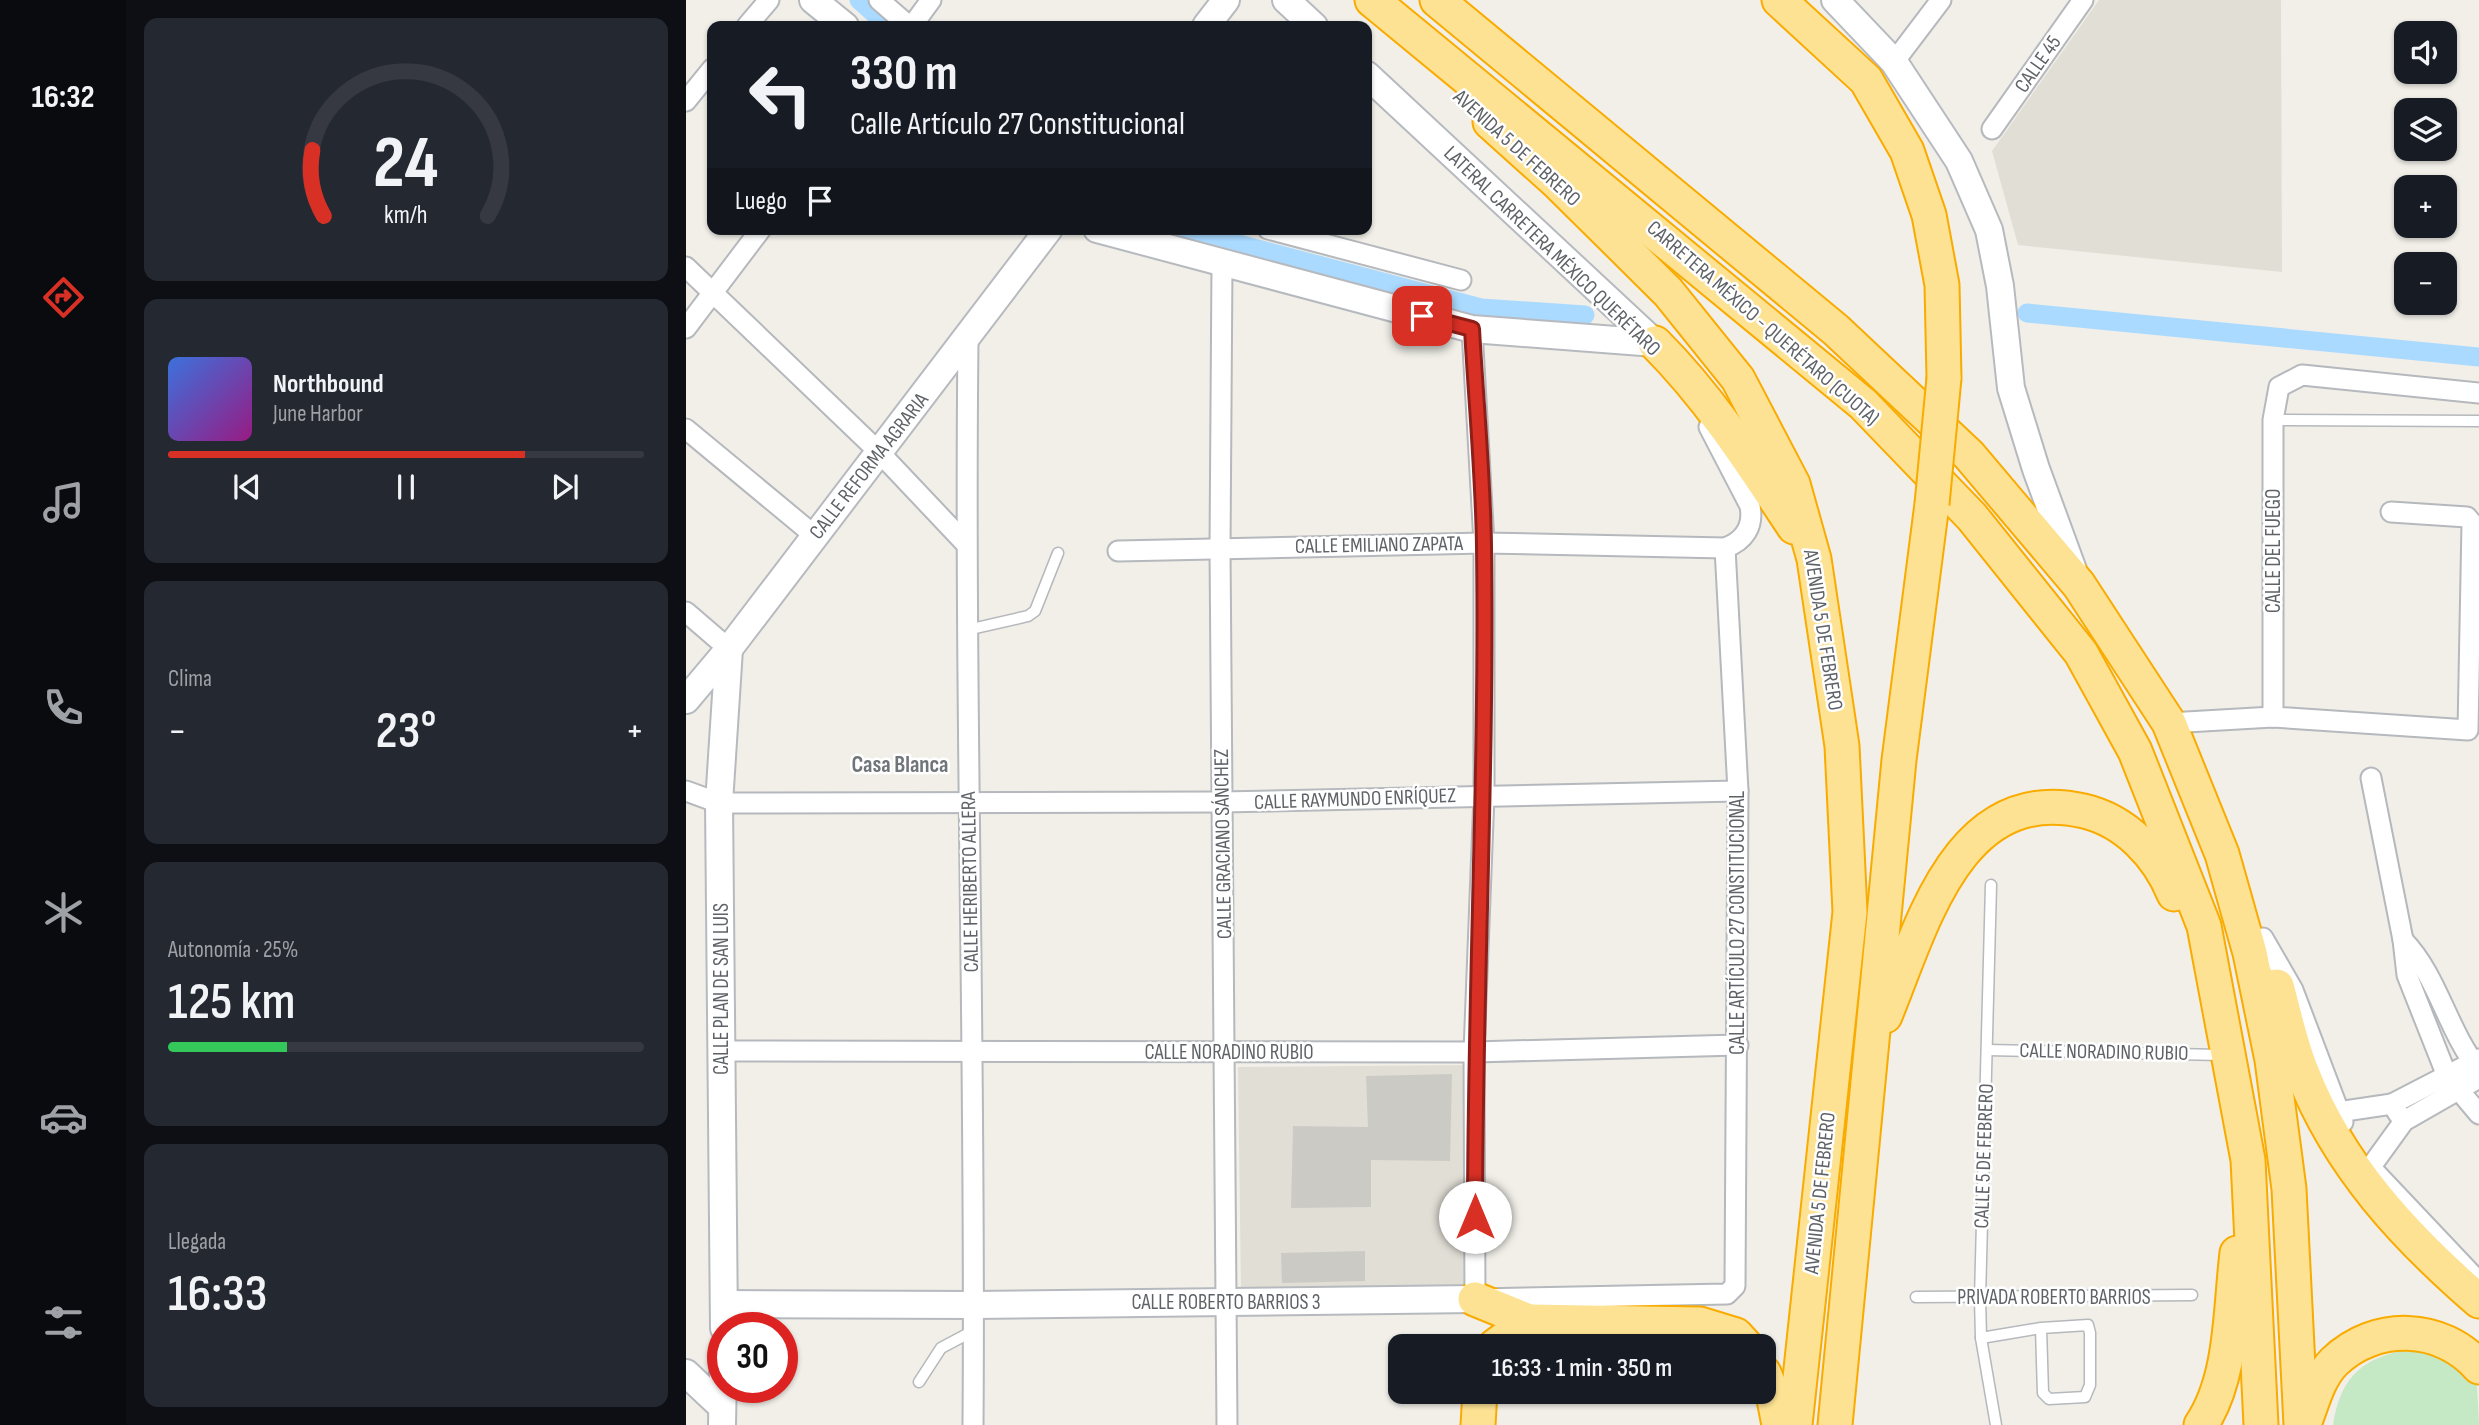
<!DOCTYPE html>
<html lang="es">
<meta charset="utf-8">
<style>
body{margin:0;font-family:"Sofia Sans Condensed",sans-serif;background:#242831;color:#f1f3f6;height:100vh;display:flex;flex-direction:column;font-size:26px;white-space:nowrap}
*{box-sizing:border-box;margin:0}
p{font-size:23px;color:#9ea1a6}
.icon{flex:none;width:38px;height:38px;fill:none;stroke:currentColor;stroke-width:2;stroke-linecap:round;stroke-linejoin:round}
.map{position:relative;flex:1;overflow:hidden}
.side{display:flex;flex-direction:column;gap:18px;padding:18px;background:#0d0f14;width:560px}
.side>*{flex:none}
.hud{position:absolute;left:21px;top:21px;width:665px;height:214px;border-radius:14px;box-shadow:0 2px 5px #0004;background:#171b24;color:#f1f3f6;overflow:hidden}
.buttons{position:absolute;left:1708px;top:21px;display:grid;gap:14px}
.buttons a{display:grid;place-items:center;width:63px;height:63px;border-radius:14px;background:#171b24;box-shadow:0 2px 5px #0004;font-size:35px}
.speed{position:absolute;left:21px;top:1312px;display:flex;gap:14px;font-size:35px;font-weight:700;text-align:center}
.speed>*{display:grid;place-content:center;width:91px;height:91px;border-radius:50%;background:#171b24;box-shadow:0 2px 5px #0004;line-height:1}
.speed .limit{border:10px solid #d22;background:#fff;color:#111}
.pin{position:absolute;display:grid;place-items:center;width:60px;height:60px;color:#fff;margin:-30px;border-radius:14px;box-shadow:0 4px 10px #0006}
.me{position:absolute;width:77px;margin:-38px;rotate:0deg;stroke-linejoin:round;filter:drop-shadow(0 0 5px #0008)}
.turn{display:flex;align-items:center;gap:24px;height:147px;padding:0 28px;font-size:32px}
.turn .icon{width:91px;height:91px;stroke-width:2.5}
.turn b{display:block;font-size:49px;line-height:60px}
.then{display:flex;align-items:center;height:66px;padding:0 28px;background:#0003;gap:14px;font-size:26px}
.big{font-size:52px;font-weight:600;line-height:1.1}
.side .widget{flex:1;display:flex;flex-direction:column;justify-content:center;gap:10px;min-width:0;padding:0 24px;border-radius:14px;background:#242831}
.side .dial{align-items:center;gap:0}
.dial svg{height:182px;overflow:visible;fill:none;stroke:#363941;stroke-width:7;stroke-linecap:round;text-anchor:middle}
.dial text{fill:#f1f3f6;stroke:none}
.song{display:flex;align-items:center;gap:21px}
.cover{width:84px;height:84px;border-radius:10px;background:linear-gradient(135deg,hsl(220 70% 55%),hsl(310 70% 35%))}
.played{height:7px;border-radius:4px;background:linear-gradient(90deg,#d93025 75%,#363941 75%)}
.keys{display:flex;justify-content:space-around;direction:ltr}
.heat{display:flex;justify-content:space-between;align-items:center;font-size:38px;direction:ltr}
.charge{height:10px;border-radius:5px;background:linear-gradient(90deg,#34c759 25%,#363941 0)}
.trip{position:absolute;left:702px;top:1334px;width:388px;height:70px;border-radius:14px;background:#171b24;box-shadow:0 2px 5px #0004;font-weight:600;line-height:70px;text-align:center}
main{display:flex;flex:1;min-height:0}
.tab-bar{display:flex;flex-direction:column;width:126px;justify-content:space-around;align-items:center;background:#090b0e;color:#9ea1a6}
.tab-bar .icon{width:49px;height:49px}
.tab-bar .current{color:#d93025}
.tab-bar b{font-size:32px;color:#f1f3f6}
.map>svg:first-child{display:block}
.education{fill:#e1ded6}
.green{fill:#c5e8c5}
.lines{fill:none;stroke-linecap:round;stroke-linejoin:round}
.canal{stroke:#aadaff;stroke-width:19}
.building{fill:#cccac5}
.lane-casing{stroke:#b5b8bc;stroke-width:13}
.street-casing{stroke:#b5b8bc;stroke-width:23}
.secondary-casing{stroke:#b6babf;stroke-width:30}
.highway-casing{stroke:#f9ab00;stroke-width:37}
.lane{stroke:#fff;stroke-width:10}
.street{stroke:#fff;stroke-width:19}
.secondary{stroke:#fff;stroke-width:26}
.highway{stroke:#fde293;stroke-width:33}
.highway-bridge-casing{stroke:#f9ab00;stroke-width:37;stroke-linecap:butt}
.highway-bridge{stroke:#fde293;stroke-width:33}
.route-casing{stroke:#8d1f18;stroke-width:18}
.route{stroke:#d93025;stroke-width:12}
.labels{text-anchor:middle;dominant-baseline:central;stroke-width:5;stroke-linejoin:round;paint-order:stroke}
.street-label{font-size:21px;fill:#5f6368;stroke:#fff}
.neighbourhood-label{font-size:23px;font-weight:bold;fill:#70757a;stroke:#fff}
</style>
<main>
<nav class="tab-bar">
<b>16:32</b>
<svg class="icon current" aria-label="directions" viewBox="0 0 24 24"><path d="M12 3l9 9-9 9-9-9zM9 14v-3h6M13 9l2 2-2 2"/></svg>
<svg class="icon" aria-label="music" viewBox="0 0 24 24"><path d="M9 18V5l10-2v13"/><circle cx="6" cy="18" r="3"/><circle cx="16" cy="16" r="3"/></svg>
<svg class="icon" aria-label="phone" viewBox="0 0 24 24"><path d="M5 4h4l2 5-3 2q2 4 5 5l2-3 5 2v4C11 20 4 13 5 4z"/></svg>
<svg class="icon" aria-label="climate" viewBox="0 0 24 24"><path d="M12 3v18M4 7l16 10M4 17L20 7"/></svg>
<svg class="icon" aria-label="car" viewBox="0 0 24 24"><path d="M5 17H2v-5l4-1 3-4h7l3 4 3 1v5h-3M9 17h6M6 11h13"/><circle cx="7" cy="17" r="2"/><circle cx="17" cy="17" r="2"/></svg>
<svg class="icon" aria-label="filters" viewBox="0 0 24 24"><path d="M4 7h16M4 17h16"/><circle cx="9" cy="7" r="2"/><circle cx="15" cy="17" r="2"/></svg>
</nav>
<section class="side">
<div class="widget dial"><svg viewBox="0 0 100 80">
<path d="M14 69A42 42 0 1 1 86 69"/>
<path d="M14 69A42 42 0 0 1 9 40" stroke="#d93025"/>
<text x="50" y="56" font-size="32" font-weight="700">24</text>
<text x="50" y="72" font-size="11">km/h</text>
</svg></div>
<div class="widget">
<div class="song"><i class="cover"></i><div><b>Northbound</b><p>June Harbor</p></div></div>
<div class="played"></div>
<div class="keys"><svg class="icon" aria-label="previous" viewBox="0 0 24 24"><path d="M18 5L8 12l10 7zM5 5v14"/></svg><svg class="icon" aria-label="pause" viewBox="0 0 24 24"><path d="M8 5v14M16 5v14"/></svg><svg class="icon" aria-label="next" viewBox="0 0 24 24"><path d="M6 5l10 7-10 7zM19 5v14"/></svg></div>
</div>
<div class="widget"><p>Clima</p>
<div class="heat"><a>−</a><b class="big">23°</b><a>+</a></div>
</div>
<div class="widget"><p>Autonomía · 25%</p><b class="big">125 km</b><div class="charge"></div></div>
<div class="widget"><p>Llegada</p><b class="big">16:33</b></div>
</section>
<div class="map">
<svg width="1793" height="1425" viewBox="0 0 1793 1425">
<rect width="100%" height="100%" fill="#f1efe8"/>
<!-- education -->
<g class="education">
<path d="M1413,0H1595L1596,272L1332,245L1306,151Z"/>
<path d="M781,1065L784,1288L555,1291L552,1067Z"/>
</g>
<!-- green -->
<path class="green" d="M1728,1349C1756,1355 1772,1364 1791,1385L1793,1425H1647C1654,1375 1680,1355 1728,1349Z"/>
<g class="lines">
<!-- canal -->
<g class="canal">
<path d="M173,0L202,26"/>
<path d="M496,229L795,308L899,315"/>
<path d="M1341,313L1793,357"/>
</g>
</g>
<!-- building -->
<g class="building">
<path d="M766,1074L764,1161L685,1160V1207L605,1208L607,1126L682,1127L680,1076Z"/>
<path d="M679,1251V1281L596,1283L595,1253Z"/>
</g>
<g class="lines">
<defs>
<g id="lane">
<path d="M1587,420L1793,421"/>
<path d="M281,630L342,616L349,611L372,553"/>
<path d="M1305,885L1294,1298L1295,1338L1310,1425"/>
<path d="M1301,1050L1535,1055"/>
<path d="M1230,1297L1506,1295"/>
<path d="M1295,1338L1355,1328L1402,1325L1404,1333V1385L1399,1397L1363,1399L1357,1393L1355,1328"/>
<path d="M233,1382L255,1348L287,1331"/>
</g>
<g id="street">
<path d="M193,0L223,26"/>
<path d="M61,26L83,0"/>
<path d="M226,26L245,0"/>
<path d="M1208,62L1255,0"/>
<path d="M0,101L26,69"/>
<path d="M1306,129L1397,0"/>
<path d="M582,229L775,280"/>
<path d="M536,264L534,549L541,1425"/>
<path d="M0,267L193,452L280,544"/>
<path d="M0,328L75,229"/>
<path d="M786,329L798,543V795L788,1052L789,1299L1041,1294L1049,1286L1052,791L1039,548"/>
<path d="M282,339C278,701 290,1063 287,1425"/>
<path d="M0,429L129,536"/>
<path d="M432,551L798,543L1039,548C1058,541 1068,527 1064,506L1023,427"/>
<path d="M0,612L43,649"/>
<path d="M1587,717V420L1593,387L1616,375L1793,393"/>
<path d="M1483,723L1587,717L1782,730L1786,523L1781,517L1705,512"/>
<path d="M1685,778L1717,940L1721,975L1761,1076L1793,1114"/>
<path d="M0,791L33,803L536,802L1052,791"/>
<path d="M1577,938L1607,990L1657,1122"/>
<path d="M1717,940C1752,976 1761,1030 1793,1070"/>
<path d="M35,1051L788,1052L1052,1045"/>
<path d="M1706,1104L1793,1059"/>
<path d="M1652,1112L1706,1104L1713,1115"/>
<path d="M1684,1168L1718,1121L1793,1078"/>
<path d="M1688,1171L1793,1282"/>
</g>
<g id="secondary">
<path d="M127,0L159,26"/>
<path d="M600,0L628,26"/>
<path d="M1149,0L1208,62L1273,161L1303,230L1314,286L1325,388L1350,469L1387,570"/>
<path d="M520,26L540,0"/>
<path d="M681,75L969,343"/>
<path d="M411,229L786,329L969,343"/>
<path d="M0,700L43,649L363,229"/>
<path d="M39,1304L288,1305L789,1299"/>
<path d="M38,1328L33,803L43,649"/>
<path d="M0,1373L36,1407"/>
<path d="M36,1425L37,1373"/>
</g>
<g id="highway">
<path d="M686,0L1177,404L1286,517L1395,653L1449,751L1518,926L1562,1160L1575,1425"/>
<path d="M751,0L1150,330L1283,455L1393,585L1483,723L1536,854L1564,953L1586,1060L1603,1189L1615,1425"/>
<path d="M1093,0L1180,80L1221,151L1243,215L1256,285L1258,378"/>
<path d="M804,122L872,183L982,292L1052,379L1107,484L1128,559L1156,746L1164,912L1109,1425"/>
<path d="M969,343C1024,398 1065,462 1108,527"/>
<path d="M1591,986C1599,1015 1605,1046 1617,1074C1653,1166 1719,1237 1793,1301"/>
<path d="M1199,1016C1236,926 1272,782 1398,811C1440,821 1472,855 1488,894"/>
<path d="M789,1299L843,1321"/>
<path d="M809,1346L843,1321L1014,1324L1050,1335L1060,1346"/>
<path d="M1078,1373L1087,1394L1093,1425"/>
<path d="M1620,1419C1627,1400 1633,1377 1648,1362C1689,1322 1756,1324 1793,1367"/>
<path d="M792,1425L794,1391"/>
<path d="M1149,1425L1213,760L1246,504"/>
<path d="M1515,1425C1547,1377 1544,1309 1551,1253"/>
</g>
</defs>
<!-- lane casing -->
<use href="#lane" class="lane-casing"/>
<!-- street casing -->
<use href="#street" class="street-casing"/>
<!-- secondary casing -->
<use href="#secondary" class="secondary-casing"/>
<!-- highway casing -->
<use href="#highway" class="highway-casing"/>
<!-- lane -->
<use href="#lane" class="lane"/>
<!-- street -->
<use href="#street" class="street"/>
<!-- secondary -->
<use href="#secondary" class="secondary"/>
<!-- highway -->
<use href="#highway" class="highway"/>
<defs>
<path id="highway-bridge" d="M1246,504L1258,378"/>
</defs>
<!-- highway-bridge casing -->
<use href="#highway-bridge" class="highway-bridge-casing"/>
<!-- highway-bridge -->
<use href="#highway-bridge" class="highway-bridge"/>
</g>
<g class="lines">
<defs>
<path id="route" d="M736,316L786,329C790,401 797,474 798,546C801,769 789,993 789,1217"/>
</defs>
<!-- route casing -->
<use href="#route" class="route-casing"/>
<!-- route -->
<use href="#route" class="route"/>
</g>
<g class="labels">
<!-- street labels -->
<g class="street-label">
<text transform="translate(1352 64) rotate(-55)">CALLE 45</text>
<text transform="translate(831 148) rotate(42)">AVENIDA 5 DE FEBRERO</text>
<text transform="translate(866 251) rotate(44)">LATERAL CARRETERA MÉXICO QUERÉTARO</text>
<text transform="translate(1077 323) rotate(41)">CARRETERA MÉXICO - QUERÉTARO (CUOTA)</text>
<text transform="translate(183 466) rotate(-52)">CALLE REFORMA AGRARIA</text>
<text transform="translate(693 545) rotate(-1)">CALLE EMILIANO ZAPATA</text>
<text transform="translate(1587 551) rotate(-90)">CALLE DEL FUEGO</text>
<text transform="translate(1137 630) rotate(81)">AVENIDA 5 DE FEBRERO</text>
<text transform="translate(669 799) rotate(-2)">CALLE RAYMUNDO ENRÍQUEZ</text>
<text transform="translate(537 844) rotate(-91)">CALLE GRACIANO SÁNCHEZ</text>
<text transform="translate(284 882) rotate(-91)">CALLE HERIBERTO ALLERA</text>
<text transform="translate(1051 923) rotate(-90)">CALLE ARTÍCULO 27 CONSTITUCIONAL</text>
<text transform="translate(35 989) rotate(-90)">CALLE PLAN DE SAN LUIS</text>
<text x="543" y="1052">CALLE NORADINO RUBIO</text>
<text transform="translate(1418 1052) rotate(1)">CALLE NORADINO RUBIO</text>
<text transform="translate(1298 1156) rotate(-88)">CALLE 5 DE FEBRERO</text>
<text transform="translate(1134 1193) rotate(-84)">AVENIDA 5 DE FEBRERO</text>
<text x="1368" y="1297">PRIVADA ROBERTO BARRIOS</text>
<text x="540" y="1302">CALLE ROBERTO BARRIOS 3</text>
</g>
<!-- neighbourhood labels -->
<g class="neighbourhood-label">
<text x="214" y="765">Casa Blanca</text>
</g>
</g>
</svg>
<div class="buttons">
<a><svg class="icon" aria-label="sound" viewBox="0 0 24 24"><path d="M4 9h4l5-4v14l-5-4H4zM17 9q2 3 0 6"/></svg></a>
<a><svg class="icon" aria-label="layers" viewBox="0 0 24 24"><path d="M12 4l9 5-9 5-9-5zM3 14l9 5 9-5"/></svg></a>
<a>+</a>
<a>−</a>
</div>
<div class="speed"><div class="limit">30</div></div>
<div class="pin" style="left:736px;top:316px;background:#d93025"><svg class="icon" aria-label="arrive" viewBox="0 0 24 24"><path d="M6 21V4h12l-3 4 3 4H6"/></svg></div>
<svg class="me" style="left:789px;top:1217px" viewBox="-20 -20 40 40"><circle r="19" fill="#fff"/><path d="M0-13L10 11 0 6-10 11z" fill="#d93025"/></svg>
<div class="trip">16:33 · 1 min · 350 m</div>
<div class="hud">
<div class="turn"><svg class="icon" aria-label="left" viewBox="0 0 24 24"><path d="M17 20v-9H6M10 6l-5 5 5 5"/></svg><div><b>330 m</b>Calle Artículo 27 Constitucional</div></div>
<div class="then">Luego<svg class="icon" aria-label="arrive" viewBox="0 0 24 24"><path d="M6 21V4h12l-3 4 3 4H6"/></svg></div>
</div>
</div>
</main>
